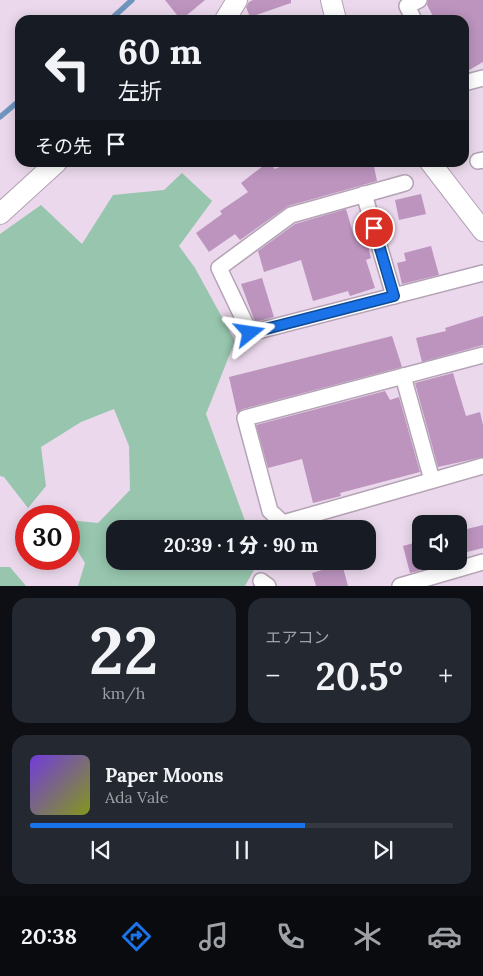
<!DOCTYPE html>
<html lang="ja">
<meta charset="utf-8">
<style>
body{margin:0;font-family:Lora,"Noto Sans JP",serif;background:#242831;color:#f1f3f6;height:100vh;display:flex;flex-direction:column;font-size:19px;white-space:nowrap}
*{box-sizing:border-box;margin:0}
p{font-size:16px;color:#9ea1a6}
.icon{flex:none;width:28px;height:28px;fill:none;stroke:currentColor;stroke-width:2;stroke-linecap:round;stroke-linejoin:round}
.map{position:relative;height:586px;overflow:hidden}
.side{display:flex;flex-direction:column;gap:12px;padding:12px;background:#0d0f14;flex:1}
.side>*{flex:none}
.guide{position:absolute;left:15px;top:15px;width:454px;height:152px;border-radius:15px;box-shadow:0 2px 12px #0003;background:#171b24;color:#f1f3f6;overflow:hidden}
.fabs{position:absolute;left:412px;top:515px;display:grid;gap:10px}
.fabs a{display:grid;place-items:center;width:55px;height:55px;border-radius:10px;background:#171b24;box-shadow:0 2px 12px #0003;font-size:25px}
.speed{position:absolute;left:15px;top:505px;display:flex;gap:10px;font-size:25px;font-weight:700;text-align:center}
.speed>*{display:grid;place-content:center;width:65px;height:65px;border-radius:50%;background:#171b24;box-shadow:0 2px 12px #0003;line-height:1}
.speed .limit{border:8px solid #d22;background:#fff;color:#111}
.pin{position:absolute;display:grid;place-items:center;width:42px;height:42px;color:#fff;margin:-21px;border:2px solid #fff;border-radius:50%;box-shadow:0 1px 5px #0007}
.me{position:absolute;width:55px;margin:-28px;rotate:75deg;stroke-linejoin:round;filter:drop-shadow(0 0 4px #0008)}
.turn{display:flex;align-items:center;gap:18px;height:105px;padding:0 20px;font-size:22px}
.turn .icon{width:65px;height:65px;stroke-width:2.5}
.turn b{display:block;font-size:35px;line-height:42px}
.then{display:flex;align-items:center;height:48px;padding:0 20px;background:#0003;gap:10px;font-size:19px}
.big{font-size:38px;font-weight:800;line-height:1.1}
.side .card{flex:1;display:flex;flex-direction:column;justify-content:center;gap:8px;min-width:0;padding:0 18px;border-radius:15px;background:#242831}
.side .dial{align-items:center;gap:0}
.dial b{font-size:65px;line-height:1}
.song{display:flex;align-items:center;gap:15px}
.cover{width:60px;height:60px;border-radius:8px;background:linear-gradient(135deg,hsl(260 70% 55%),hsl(70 70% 35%))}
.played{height:5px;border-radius:2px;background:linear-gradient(90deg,#1a73e8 65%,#363941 65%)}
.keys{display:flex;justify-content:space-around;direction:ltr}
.heat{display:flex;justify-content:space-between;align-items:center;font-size:28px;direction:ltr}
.side .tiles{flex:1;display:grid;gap:12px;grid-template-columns:1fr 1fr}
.card:last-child{grid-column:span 2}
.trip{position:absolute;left:106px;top:520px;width:270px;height:50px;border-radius:15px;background:#171b24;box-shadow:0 2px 12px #0003;font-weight:800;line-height:50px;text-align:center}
.tabs{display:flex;height:80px;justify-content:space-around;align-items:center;background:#090b0e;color:#9ea1a6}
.tabs .icon{width:35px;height:35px}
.tabs .selected{color:#1a73e8}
.tabs b{font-size:22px;color:#f1f3f6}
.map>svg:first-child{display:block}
.green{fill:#97c5ad}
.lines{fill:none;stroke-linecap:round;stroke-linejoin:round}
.stream{stroke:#6f94bd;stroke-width:5.5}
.building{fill:#bc94be}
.street-casing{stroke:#b4a2b5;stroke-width:18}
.secondary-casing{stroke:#b4a2b5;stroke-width:22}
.street{stroke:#fff;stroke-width:15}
.secondary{stroke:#fff;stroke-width:20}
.route-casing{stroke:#114b97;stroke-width:12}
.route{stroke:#1a73e8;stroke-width:9}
</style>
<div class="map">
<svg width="483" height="586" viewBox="0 0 483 586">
<rect width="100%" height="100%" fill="#ebd8ec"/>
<!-- green -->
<g class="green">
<path d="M182,173L212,201L179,246L195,268L235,341L206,414L248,529H115V561H259L245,586H78L85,563L69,537V520L98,523L130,490L129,446L114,409L81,422L41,447L46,486L28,508L4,477L0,476V234L41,205L82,244L113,195L164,190Z"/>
<path d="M0,567H10L26,586H29H0Z"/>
</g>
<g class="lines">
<!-- stream -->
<g class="stream">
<path d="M110,20L132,0"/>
<path d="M0,117L20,100"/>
</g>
</g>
<!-- building -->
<g class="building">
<path d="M165,0H205L181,20Z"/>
<path d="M253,0H291V3L250,17L246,7L249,2Z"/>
<path d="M428,0H483V62L464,73V20H435L427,5Z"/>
<path d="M268,162L275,169L290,162H373L377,181L288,206L240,240L235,234L209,252L196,233L222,214L220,211L248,192L241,183Z"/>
<path d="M421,194L426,214L399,220L395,200Z"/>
<path d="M346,209L354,236L365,233L371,258L366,260L375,288L350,296L348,291L313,301L301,260L264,272L258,251L295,224Z"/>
<path d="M431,246L439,275L402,284L397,263L406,261L404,253Z"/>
<path d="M262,278L274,317L255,322L241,284Z"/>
<path d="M483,316V345L422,362L416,338L446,331L445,328Z"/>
<path d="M392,336L402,367L243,409L237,413L229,377Z"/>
<path d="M453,373L466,416L480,412L483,425V457L438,467L415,383Z"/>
<path d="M385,391L390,400L399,397L420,472L340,493L341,496L313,503L302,459L268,468L256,425Z"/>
<path d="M483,525V548L459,554V531Z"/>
<path d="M421,541V570L410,573L403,546Z"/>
<path d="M342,564L348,586H316L312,573Z"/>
</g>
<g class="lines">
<defs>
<g id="street">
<path d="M414,20L407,6L419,0"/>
<path d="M464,83L483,78"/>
<path d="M478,161L483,160"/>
<path d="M405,183L291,215L219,268L250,333L483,273"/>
<path d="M364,194L394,296"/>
<path d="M483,355L245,418L270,511L283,523L483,466"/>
<path d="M403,376L432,480"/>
<path d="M261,581L268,586"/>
<path d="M400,586L483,562"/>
</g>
<g id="secondary">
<path d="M331,0L336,20"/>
<path d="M225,20L237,0"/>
<path d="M430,162L483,231"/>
<path d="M0,214L57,162"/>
</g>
</defs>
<!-- street casing -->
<use href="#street" class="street-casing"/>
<!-- secondary casing -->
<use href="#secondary" class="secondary-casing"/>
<!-- street -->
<use href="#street" class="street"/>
<!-- secondary -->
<use href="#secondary" class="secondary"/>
</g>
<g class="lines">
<defs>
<path id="route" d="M250,333L394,296L374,228"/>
</defs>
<!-- route casing -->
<use href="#route" class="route-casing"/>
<!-- route -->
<use href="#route" class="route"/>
</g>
</svg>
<div class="fabs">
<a><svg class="icon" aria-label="sound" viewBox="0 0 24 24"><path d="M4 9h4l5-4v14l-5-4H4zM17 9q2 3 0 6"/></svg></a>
</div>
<div class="speed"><div class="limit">30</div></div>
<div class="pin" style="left:374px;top:228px;background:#d93025"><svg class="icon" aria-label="arrive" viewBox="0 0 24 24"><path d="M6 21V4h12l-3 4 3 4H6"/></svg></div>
<svg class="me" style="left:250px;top:333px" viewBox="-20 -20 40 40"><path d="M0-17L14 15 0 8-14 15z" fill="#1a73e8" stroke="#fff" stroke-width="4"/></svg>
<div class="trip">20:39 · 1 分 · 90 m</div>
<div class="guide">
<div class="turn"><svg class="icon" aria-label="left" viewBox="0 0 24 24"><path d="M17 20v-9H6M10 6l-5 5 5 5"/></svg><div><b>60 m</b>左折</div></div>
<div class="then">その先<svg class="icon" aria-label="arrive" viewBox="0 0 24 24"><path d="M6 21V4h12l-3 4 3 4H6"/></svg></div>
</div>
</div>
<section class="side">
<div class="tiles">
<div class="card dial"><b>22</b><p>km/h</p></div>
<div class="card"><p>エアコン</p>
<div class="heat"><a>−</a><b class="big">20.5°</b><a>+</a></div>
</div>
<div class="card">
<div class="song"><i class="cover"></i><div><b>Paper Moons</b><p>Ada Vale</p></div></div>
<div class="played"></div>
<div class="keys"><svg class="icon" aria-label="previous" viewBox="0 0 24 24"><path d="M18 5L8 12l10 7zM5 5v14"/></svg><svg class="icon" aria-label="pause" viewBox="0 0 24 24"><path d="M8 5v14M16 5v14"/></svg><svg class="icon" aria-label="next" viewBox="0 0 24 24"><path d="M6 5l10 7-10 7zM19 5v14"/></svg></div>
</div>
</div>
</section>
<nav class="tabs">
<b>20:38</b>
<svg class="icon selected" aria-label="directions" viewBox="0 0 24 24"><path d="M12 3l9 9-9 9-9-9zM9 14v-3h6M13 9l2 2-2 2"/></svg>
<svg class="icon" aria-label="music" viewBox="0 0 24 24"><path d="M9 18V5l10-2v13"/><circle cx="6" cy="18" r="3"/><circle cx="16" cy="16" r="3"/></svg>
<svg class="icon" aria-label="phone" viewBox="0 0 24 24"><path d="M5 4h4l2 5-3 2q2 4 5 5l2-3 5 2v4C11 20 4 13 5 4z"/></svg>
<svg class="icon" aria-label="climate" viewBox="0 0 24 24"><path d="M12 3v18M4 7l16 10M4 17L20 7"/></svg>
<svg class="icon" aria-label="car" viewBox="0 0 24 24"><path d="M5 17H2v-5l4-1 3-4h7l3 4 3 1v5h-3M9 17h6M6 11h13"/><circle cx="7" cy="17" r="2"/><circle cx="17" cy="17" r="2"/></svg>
</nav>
